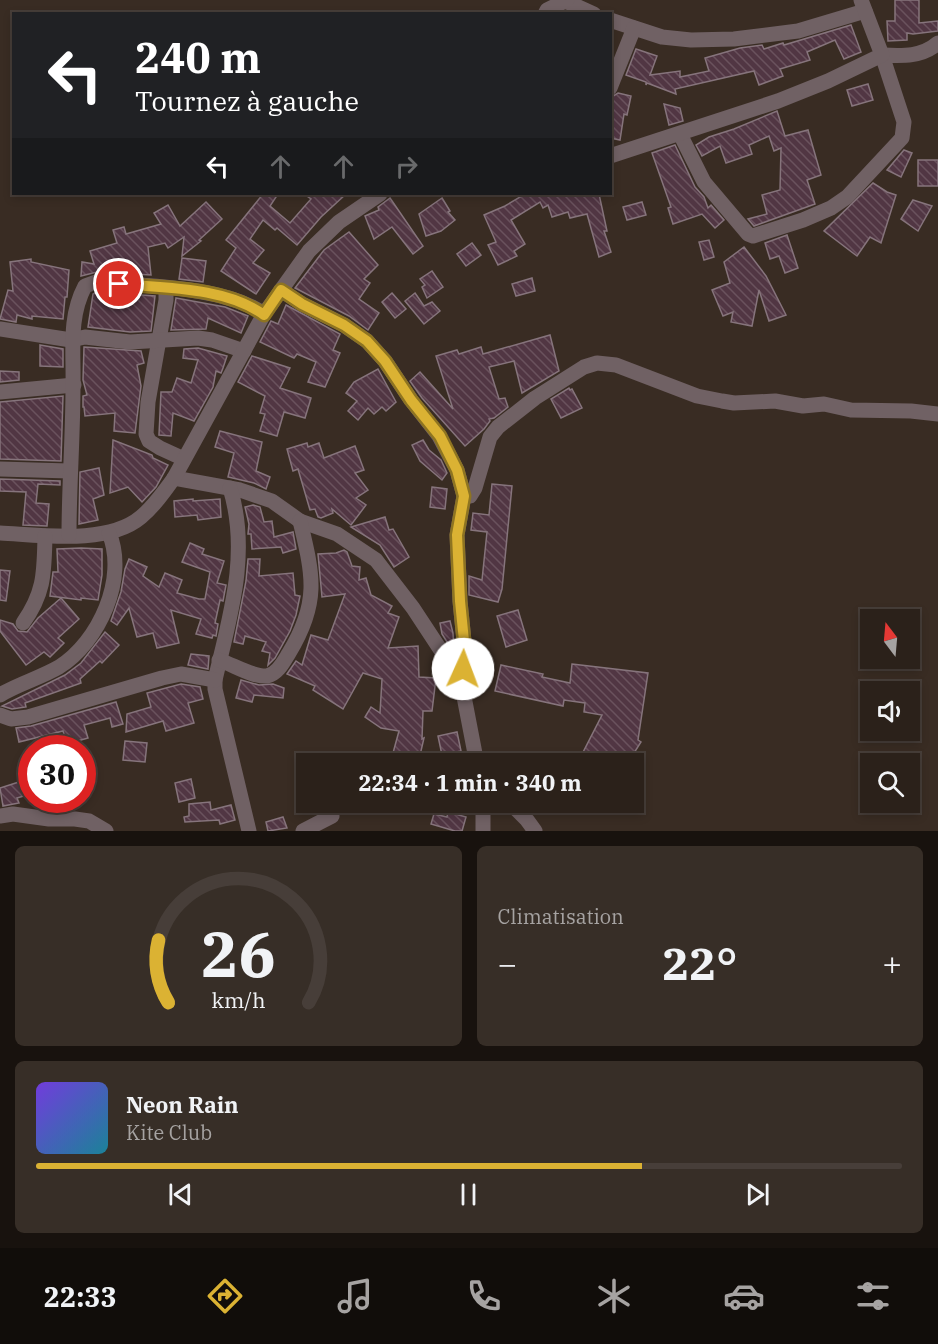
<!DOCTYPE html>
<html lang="fr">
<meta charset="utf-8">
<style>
body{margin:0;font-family:"IBM Plex Serif",serif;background:#372e27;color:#f1f3f6;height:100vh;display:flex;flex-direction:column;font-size:22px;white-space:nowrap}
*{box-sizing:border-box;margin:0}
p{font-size:20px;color:#a6a3a2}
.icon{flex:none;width:33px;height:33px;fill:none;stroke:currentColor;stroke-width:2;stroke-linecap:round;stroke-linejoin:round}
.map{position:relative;height:831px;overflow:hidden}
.sheet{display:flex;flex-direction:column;gap:15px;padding:15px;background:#18120e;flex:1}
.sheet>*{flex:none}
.banner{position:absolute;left:12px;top:12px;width:600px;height:183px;border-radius:0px;box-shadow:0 3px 9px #0003,0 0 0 2px #473e39;background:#202124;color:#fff;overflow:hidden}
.needle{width:39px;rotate:344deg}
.controls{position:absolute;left:860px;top:609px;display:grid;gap:12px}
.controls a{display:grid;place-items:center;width:60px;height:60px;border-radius:0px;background:#2b211a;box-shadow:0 3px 9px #0003,0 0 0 2px #473e39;font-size:30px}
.speed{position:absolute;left:18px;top:735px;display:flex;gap:12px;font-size:30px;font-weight:700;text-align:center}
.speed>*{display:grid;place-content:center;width:78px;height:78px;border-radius:50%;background:#2b211a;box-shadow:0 3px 9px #0003,0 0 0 2px #473e39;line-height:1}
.speed .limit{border:9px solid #d22;background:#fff;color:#111}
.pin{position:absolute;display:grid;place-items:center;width:51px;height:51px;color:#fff;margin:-26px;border:3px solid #fff;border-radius:50%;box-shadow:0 2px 6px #0007}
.me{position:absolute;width:66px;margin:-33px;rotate:2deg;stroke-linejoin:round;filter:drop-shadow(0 0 4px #0008)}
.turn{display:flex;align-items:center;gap:21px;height:126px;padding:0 24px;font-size:27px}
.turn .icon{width:78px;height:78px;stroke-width:2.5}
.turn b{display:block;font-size:42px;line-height:51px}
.lanes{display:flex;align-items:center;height:57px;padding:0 24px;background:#0003;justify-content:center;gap:30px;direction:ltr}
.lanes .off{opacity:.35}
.big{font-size:45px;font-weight:700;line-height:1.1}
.sheet .tile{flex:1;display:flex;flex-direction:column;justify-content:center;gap:9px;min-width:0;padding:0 21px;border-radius:9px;background:#372e27}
.sheet .dial{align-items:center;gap:0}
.dial svg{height:156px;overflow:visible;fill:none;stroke:#473e39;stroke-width:7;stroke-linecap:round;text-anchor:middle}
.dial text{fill:#f1f3f6;stroke:none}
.song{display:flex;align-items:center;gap:18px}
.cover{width:72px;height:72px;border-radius:9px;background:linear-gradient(135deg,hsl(260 70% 55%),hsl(190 70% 35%))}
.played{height:6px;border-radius:3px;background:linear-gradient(90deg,#dbb233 70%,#473e39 70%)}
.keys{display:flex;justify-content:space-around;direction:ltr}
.heat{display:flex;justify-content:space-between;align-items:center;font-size:33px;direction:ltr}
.sheet .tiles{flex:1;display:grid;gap:15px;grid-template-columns:1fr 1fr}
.tile:last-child{grid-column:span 2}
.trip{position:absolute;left:296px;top:753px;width:348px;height:60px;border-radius:0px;background:#2b211a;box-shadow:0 3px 9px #0003,0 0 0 2px #473e39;font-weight:700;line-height:60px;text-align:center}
.tabs{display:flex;height:96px;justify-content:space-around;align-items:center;background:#110d0a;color:#a6a3a2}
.tabs .icon{width:42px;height:42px}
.tabs .on{color:#dbb233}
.tabs b{font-size:27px;color:#f1f3f6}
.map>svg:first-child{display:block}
.building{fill:url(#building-back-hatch);stroke:#86747c;stroke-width:1.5}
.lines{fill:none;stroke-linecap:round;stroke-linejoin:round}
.minor{stroke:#706164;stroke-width:15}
.route-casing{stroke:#8e7421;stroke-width:15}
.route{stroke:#dbb233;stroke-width:10}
</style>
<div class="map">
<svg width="938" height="831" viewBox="0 0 938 831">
<defs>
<pattern id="building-back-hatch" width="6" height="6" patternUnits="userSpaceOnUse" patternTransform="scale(1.5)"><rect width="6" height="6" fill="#513643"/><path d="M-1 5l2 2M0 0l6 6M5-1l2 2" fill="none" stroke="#6a525d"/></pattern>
</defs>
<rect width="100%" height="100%" fill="#392c23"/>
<!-- building -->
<g class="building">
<path d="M895,0H919V23L938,21V31L913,34L907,33V40L888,41L887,21H895Z"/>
<path d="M851,25L861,52L844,59L835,40L807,52L810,60L780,69L783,76L759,85L754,71L675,89L676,94L647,83L646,85V82L626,75L636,49L657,56L650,75L680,71V77L709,71L705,58L740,48L762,45L764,49L783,43L784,45Z"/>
<path d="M868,84L873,100L852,106L847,90Z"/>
<path d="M618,93L631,96L627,115L624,114L620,140L610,138V98Z"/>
<path d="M664,104L680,108L683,121L669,125Z"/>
<path d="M777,111L785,136L808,130L821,175L807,180L815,204L754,226L748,219L767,214L762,195L780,190L781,148L774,151L769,136L749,145L752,154L726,163L720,146L702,156L696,145L709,137L734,129Z"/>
<path d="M675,145L695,187L704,197L708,208L711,205L724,220L715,228L702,214L673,224L668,208L671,207L652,153Z"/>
<path d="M904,150L912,153L901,177L887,170Z"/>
<rect x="918" y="160" width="20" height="26"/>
<path d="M873,183L887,192L896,195L881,243L870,237L857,256L824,231Z"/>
<path d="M263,194H278L270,206L290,223L311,199L304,194H346L321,217L297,245L277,228L275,230L263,220L250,239L264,250L253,263L270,273L256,294L221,271L236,248L226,240Z"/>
<path d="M525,194H599L607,231H604L611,252L599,257L587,214L570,218L568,212L552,217L548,205L543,208L540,202L511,220L525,244L514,251L517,256L498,265L488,245L496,242L484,215L505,206Z"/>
<path d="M390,198L423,246L413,254L392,227L374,239L365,216L379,210L378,207Z"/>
<path d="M442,198L450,211L448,212L455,220L441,231L426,236L419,214Z"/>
<path d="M913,200L932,206L918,231L901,219Z"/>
<path d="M206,202L222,219L199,240L201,241L182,256L184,237L168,248L165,243L148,247L151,275L97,272L81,276L82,262L94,264L90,251L117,243L113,230L124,227L126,234L161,224L154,213L168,205L180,226Z"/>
<path d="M642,202L646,215L627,220L623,207Z"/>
<path d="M349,232L378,265L364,279L370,283L359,299L379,313L368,330L349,316L295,288L324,250Z"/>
<path d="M787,235L798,268L785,273L779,256L770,259L765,243Z"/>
<path d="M709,240L714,257L704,260L699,242Z"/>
<path d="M472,243L481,255L466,266L457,254Z"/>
<path d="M744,247L766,276L786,315L769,321L759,290L752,326L731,322L733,312L723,316L712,290L730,283L724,262Z"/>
<path d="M182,258L206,261L203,282L179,279Z"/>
<path d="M31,259V262L69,270L67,297H65L63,319L32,316V319L17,315L16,322L0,319L8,290L13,291L10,262Z"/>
<path d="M432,271L443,287L427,298L422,287L425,285L420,279Z"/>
<path d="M532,278L535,291L516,296L512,284Z"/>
<path d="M97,292L155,296L151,331L130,332L88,327L93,294Z"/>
<path d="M392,293L406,309L395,318L382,302Z"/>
<path d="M415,293L424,306L432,302L440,311L424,324L405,301Z"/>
<path d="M176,298L225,307L248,316L241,333L208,318L206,329L171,330Z"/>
<path d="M286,305L340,334L333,350L340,353L325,387L308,382L316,362L297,354L294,358L260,342L271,321L278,324Z"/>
<path d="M550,335L559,371L522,393L514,361L489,367L499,399L505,398L508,407L494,418L489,419L490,421L484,429L465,446L422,398L410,381L420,372L453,409L436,356L457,350L459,354L481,347L483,354Z"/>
<path d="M40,345L63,349V367L40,366Z"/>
<path d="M84,347L141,351L144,363L137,365L141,386L135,433L114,431L115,413L85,416L84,407H83V396L87,395L83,380Z"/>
<path d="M198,348L227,356L223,368L221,373L216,371L213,387L194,421L173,413L171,436L159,435L161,392H172L177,378L191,383L198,360L183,358L184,349Z"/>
<path d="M252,356L290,368L280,388L311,398L305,418L284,412L277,436L260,431L265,414L260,413L265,396L238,382Z"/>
<path d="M378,369L396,402L386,411L382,407L374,414L368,408L358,420L348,411L357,401L346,393L354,382Z"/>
<path d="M0,371L19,372V380L0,382Z"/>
<path d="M569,388L570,390L572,389L582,408L561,418L551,399Z"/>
<path d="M63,396L61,461L0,459V402Z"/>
<path d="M220,431L262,442L256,471L270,477L266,489L254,483L228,477L234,453L215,447Z"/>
<path d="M113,440L152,455L153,458L168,465L156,487L142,502L128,487L110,493Z"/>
<path d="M423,440L429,450L441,460L447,473L442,480L420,461L412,445Z"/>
<path d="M307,443L308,447L319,443L324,458L355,446L364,470L355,473L368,490L356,498L366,505L351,525L332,509L333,513L321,518L318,517L315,509L310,510L298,469L293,471L287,449Z"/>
<path d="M99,468L104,495L93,499L98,520L79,524L80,472Z"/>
<path d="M0,479L60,481V485L38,484L36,503L49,504L47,526L23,525L26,492L0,491Z"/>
<path d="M492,484L512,486L502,589L498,602L469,595V576L482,580L487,532L471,530L473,513L489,515Z"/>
<path d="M432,487L447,489L445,509L430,507Z"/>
<path d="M193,499V501L220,499L221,517L198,520L197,515L175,517L174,501Z"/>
<path d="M253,505L260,507L264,522L272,521L274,537L293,532L296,549L283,553L281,547L252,549L251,534H248L249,524L245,507Z"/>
<path d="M385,517L389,530L393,529L409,557L394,567L380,545L351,527Z"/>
<path d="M190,543L204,549L202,554L224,561L217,583L226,585L223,601L220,600L215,623L218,624L216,636L213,635L212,638L196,634L201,619L171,610L179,643L157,648L153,633L137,637L129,608L117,625L111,621L121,592L125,569L129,559L147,567L143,576L159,587L165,573L182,580L177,593L199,599H205L210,572L182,562Z"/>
<path d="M81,548L102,549V575L98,600L81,598V600L50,596L53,572H58L57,549Z"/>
<path d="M344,550L347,552L352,566L360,567L359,580L366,578L371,595L392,606L388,613L399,617L388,648L418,646L419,677L436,678L432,711H423L422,739L424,738L418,764H390L399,731L381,728L365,717L371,707L380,713L382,679L363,673L343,709L313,690L315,686L287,674L296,661L302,665L311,635L328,640L345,594L322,597L318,554L336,553Z"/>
<path d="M248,559H260L259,576L293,573L295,595L300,596L296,615L290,631L275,658L268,665L270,653L262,651L266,642L245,636L243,644L234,642L246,581Z"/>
<path d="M0,570L10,571L6,601L0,600Z"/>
<path d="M61,598L79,619L58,638L64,643L50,657L44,652L26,665L0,631V620L13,624L18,631L27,632L38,618Z"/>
<path d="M518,610L527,640L506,647L497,616Z"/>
<path d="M450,621L453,633L454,653L442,634L440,623Z"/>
<path d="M105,632L119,645L102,663L100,661L80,679L81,683L25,703L26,707L12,709L2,706L65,675L81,663Z"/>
<path d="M191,654L209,656L208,669L188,665Z"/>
<path d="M572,664L648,673L638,740L641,742L627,764H577L602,715L584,712L585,703L564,700L563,706L495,691L501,665L543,674L542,677L570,683Z"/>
<path d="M241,680L259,685L273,684L284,688L283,698L254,695L252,702L236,698Z"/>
<path d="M181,684L200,687L203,699L188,703L194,723L166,731L163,721L126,732L127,714L151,707L147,693Z"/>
<path d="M116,702L123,724L112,727L110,718L84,725L88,738L67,744L63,731L19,742L16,728L31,726Z"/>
<path d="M457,732L461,751L442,755L438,736Z"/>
<path d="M125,741L147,743L145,762L123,760Z"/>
<path d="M191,779L195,798L179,802L175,783Z"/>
<path d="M22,781L27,795L17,798L19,803L3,806L0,788Z"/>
<path d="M210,802L211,810L231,805L235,820L220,824L219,820L185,822L184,817L189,816V804Z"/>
<path d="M448,812L466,817L462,831H455L431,824L434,814L447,817Z"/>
<path d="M283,817L287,828L268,831L266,822Z"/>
</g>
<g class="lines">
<!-- minor -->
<g class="minor">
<path d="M565,1L594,14"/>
<path d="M545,14L547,10L567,0"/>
<path d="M610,20L662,37L691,40L734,39L798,31L865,11"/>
<path d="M610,88L634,28"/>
<path d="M680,134L704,182L748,234L753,236L803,220L831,208L847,197L902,138L904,122L882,55C903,56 922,57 938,43"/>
<path d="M610,156L778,101L828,81L882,55L861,0"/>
<path d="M166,288V300L148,402L146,434L149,441L160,448L184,459"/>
<path d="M281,290L302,304L344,325L367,341L385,361L411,400L439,436L457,470L464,496L457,535L460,601L465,651L461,681L477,764"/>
<path d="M0,329L71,340L85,337L130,342L198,338L212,340L244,351"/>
<path d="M0,392L74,385"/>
<path d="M0,469L69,471"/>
<path d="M174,478L240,490L272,501L300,521L337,534L376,560L413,608L461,681"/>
<path d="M230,488C250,553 230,616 215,680V689L249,831"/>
<path d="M464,496H470L475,488L490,437L498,427L535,398L584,367L597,363L616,365L697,396L722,401L734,403L775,401L803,406L824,404L851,410L911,411L938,414"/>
<path d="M0,533C41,535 108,545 141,517C154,506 164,492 174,478L264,314L309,251L339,222L380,194"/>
<path d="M69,535C69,486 73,436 73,386C74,352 68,318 85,286L96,282C144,286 224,286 264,314"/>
<path d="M23,623C45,592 44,572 45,536"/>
<path d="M219,660C234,665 252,677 267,676C278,674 284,661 289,653C320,602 313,575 300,521"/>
<path d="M0,695C18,684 40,678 59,667C99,642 128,578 109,533"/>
<path d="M0,715L11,719L28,717L162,678L181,674L215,680"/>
<path d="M509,802L527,820L535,831"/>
<path d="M0,816L13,814L49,819H75L89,821L106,831"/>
<path d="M303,831L332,816"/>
<path d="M483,831V802"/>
</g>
</g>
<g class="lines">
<defs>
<path id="route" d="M119,284C164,288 226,287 264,315L281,290L302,304L344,325L367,341L385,361L411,400L440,436L457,470L464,496L457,535L460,601L465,651L463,669"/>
</defs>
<!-- route casing -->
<use href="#route" class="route-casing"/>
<!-- route -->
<use href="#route" class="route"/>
</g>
</svg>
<div class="controls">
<a><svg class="needle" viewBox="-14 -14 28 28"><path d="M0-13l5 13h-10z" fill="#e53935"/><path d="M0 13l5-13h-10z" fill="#a6a3a2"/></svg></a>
<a><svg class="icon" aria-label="sound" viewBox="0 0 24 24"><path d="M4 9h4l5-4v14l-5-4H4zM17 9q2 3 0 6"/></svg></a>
<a><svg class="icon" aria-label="search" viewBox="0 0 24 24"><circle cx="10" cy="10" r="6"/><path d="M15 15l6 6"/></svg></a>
</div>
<div class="speed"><div class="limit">30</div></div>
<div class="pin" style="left:119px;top:284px;background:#d93025"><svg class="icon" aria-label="arrive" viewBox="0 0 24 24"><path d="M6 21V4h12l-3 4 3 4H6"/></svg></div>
<svg class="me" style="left:463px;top:669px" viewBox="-20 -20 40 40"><circle r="19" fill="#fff"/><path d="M0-13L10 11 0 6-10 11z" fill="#dbb233"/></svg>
<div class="trip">22:34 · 1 min · 340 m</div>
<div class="banner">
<div class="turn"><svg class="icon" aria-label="left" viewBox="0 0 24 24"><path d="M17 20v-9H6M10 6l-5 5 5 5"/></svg><div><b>240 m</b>Tournez à gauche</div></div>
<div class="lanes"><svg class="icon" aria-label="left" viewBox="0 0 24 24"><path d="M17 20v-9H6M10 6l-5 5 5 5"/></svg><svg class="icon off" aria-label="ahead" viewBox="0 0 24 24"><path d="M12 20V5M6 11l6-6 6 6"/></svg><svg class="icon off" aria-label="ahead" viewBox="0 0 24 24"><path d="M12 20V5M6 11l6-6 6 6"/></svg><svg class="icon off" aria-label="right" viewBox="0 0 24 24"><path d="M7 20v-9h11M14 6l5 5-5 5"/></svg></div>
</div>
</div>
<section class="sheet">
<div class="tiles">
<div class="tile dial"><svg viewBox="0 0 100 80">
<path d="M14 69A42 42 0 1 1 86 69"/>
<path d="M14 69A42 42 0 0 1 9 37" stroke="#dbb233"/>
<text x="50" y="56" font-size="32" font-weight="700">26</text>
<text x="50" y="72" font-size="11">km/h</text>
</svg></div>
<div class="tile"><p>Climatisation</p>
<div class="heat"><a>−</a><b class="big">22°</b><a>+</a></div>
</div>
<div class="tile">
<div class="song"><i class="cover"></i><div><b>Neon Rain</b><p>Kite Club</p></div></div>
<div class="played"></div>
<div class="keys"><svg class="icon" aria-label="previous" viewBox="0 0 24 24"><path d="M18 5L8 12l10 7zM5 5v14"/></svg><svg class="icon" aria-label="pause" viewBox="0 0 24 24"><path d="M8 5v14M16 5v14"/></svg><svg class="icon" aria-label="next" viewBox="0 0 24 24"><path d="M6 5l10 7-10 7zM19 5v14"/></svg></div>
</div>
</div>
</section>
<nav class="tabs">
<b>22:33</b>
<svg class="icon on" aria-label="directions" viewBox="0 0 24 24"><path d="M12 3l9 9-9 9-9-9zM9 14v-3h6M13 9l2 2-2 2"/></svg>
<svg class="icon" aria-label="music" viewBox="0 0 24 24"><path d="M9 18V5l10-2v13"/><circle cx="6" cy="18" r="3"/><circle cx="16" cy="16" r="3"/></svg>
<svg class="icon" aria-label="phone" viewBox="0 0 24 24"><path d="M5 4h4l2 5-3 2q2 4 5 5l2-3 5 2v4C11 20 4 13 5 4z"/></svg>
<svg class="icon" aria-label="climate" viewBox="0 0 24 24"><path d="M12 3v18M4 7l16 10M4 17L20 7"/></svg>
<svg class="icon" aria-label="car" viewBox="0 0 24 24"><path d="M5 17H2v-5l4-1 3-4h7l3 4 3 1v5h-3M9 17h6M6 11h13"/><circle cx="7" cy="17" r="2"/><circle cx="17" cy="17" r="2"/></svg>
<svg class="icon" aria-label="filters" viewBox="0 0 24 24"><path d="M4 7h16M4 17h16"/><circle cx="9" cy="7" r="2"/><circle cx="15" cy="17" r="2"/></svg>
</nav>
